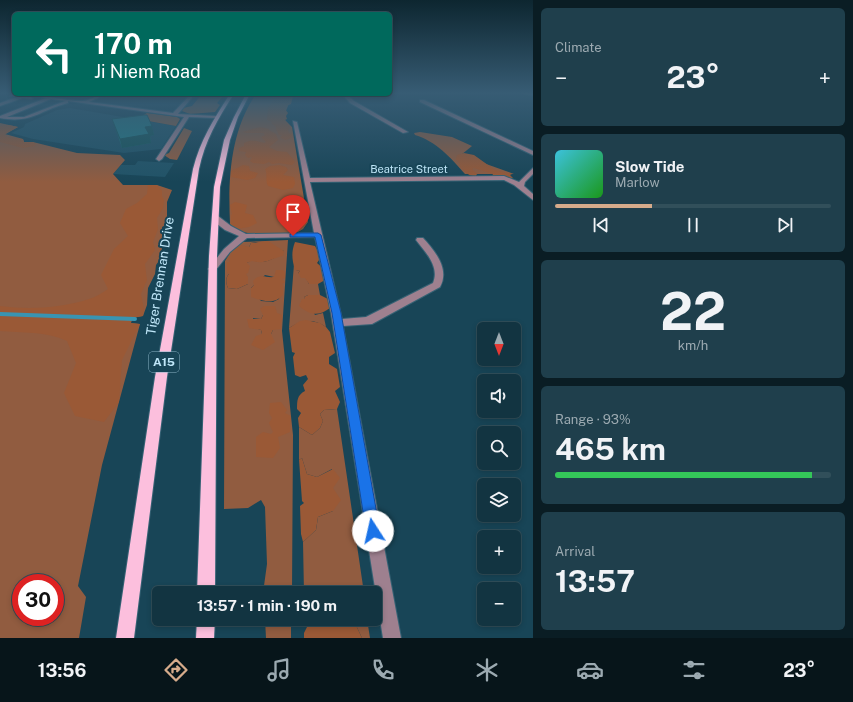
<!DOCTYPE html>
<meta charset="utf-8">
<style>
body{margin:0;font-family:"Public Sans",sans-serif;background:#1f3f4c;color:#f1f3f6;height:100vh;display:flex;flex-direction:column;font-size:15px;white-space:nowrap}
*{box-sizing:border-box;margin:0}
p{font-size:13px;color:#9caab1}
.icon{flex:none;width:22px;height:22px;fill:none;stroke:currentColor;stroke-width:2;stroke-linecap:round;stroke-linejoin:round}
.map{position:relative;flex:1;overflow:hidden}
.side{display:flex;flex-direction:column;gap:8px;padding:8px;background:#0a1d24;width:320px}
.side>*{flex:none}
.top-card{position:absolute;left:12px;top:12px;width:380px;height:84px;border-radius:6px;box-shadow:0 2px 6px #0003,0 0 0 1px #314f5a;background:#00695c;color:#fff;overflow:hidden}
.needle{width:26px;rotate:180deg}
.fabs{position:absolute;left:477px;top:322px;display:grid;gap:8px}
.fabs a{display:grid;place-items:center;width:44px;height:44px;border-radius:6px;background:#123441;box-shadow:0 2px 6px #0003,0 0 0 1px #314f5a;font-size:20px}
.speed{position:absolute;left:12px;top:574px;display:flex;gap:8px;font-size:20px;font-weight:700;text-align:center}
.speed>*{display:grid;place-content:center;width:52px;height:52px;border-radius:50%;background:#123441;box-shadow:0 2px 6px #0003,0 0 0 1px #314f5a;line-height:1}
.speed .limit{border:6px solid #d22;background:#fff;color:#111}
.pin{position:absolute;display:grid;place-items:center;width:34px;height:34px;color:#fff;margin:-41px -17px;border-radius:50% 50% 50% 0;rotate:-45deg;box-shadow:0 0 4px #0007}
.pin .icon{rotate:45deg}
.me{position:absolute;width:44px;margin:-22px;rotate:350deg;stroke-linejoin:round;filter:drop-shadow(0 0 3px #0008)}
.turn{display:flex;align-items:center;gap:14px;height:84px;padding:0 16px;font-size:18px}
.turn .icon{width:52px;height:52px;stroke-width:2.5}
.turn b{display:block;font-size:28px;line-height:34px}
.big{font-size:30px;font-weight:700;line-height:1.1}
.side .card{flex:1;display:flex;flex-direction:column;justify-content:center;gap:6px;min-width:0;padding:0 14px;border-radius:6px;background:#1f3f4c}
.side .dial{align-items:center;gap:0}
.dial b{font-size:52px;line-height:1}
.song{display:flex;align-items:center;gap:12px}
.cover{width:48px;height:48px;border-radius:6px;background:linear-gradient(135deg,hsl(190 70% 55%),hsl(120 70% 35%))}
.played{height:4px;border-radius:2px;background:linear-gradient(90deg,#d6ab8b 35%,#314f5a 35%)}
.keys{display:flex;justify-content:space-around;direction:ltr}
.heat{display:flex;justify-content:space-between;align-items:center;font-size:22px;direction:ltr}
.charge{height:6px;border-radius:3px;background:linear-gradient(90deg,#34c759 93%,#314f5a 0)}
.trip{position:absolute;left:152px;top:586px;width:230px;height:40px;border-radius:6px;background:#123441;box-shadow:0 2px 6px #0003,0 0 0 1px #314f5a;font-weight:700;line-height:40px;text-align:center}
.tabs{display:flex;height:64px;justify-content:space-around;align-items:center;background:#07151a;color:#9caab1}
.tabs .icon{width:28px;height:28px}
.tabs .active{color:#d6ab8b}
.tabs b{font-size:18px;color:#f1f3f6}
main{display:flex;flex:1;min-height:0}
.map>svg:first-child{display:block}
.built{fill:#215367}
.green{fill:#915c40;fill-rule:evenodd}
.forest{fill:#9a5936}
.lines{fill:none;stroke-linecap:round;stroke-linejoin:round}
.stream{stroke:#3994b1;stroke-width:4}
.minor-casing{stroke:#366274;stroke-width:2}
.major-casing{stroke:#366274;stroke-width:2}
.minor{fill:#9e808f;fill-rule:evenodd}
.major{fill:#fcbfdd;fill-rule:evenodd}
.wall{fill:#1f6872}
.shaded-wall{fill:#19555c}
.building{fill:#247984;stroke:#19555c}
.route{fill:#1a73e8;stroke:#114b97}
.labels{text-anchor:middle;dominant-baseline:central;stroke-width:4;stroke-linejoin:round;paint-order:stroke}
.far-street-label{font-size:11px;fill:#bfe6f8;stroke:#184557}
.shield{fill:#184557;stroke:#8db6c8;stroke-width:1}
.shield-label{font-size:12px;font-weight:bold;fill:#bfe6f8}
.street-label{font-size:13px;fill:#bfe6f8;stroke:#184557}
</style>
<main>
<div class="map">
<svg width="533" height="638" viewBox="0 0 533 638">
<rect width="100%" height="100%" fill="#184557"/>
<!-- built -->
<g class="built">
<path d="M70,108L176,126L161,149L124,153L33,139L11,133L24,127L25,124L57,110Z"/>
<path d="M138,161L174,163L165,177L113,174L121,165H135Z"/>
</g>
<!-- green -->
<g class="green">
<path d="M202,94H225L217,103L220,105L215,112L190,114L182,111L183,108L192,106Z"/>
<path d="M256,94H293L283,118L292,127L308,222L303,229L298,232C281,234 241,239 230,224C228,179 230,132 256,94Z"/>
<path d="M147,113L177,117L180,119L176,126L137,119Z"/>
<path d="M0,123L18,127L5,134L23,139L24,142H33L77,153L120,155L125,160L113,174L123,185H157L172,190L167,202V224L162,227V247L161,258L156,265L155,274L148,288L147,305L143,316L132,318L131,323L140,324L102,465L78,586L86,597L79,638H0ZM21,583H55V617H21Z"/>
<path d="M184,128L192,131L177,160L170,159L164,155L169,153Z"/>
<path d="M420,132L452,137L472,146L461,155L514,174H465C451,158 436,141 415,135L414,133Z"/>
<path d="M288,240L282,331L293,435L292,593H263L267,564L265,507L261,500L248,508L224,509L225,261L232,250L242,242ZM256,242L284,251C274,259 265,265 252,260L247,263L245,274L248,284L237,289L228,288C226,283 225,278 229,274L230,262L249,247L251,243ZM265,275L274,277L281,284L279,299L273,302L261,301L251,288ZM263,315L273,330L271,334H262L261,330L255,328L253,318L261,319Z"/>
<path d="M294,264L296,270L300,271L298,273L306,278L309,284H318L320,295H308L304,297L315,315L323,313L326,327C313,318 302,320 289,328Z"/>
<path d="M337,409L364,593H304L303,542L316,530L318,517L333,511L332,469L317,477L307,474L302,458L299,460V427L312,435L320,428L323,421L320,414L324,410Z"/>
<path d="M265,619H291V638H266Z"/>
<path d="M350,619H367L370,638H362L354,621Z"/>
</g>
<!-- forest -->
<g class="forest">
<path d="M277,94H300L293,96L291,104L286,106L285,109L288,113L286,116L287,119L285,120L291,127L288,130L289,133L292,134V137C287,140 285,141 280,137L282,135H279L276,129V127L271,123L272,122L267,120L268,108Z"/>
<path d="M9,125L18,127L4,135L8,137L23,139L24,142H33L36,144L35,146L23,148L0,142V126Z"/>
<path d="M260,127L269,129V130L276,134L278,140L269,147L277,151L287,152L295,162L292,165L279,163L272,164L269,162L264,164L253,163L250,161L252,157L248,158L245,155L246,152L239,151V148L244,146V143C252,139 256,141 264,143L266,142L261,137L265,135L263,133H247L242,132Z"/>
<path d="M464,153L474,155L495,170L512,174L510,175L513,178L505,179L492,176L493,174L474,168L472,169L477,174L476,176C466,176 465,171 459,165L460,164L456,159L457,155Z"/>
<path d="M243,165L249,166L250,171L258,173L255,178L247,180L231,177V171Z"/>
<path d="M279,165L286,167L288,170L283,175L294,177L295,184L293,188L283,190L268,186C265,180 268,175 265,169L270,166Z"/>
<path d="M148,185H157L162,191V196L164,200L163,208L157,218L158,229L153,242L155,250L145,264L147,280L141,294L144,309L143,316L132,318L131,323L140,324L122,360L119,402L104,422L75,416L64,393L76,363L67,341C46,331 22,333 0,331V306C29,310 61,308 89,299C96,297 102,293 108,289L101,275L114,249L128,236L120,223L126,209L137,203L147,194Z"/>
<path d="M235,202L247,205L245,213L253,215L257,223L249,227L236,229L231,224V215L232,214L230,205Z"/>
<path d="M268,241L284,251L283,256C271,258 266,265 252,261L247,263L250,266L248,273L246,274L248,277V284L237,289L228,288C226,283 225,278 229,274L227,273V262H230L228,259L233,251L241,245L249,247L251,243Z"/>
<path d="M295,242L315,246L321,257L317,263L325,270V280L318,284H309L305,278H301L298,273L300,271L295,270C292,260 291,252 295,242Z"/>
<path d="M276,270H283L285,272V278L282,279L285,282L282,284L283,285V295C274,305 263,301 251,297V288L254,285L253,281C260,273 265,278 274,277Z"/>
<path d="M308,295H320L328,299L330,308C318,317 310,315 299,306L302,299H305L304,297Z"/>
<path d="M264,306H275L277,313L282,315L281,329L273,330L271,334L275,342L263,350L251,345L256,336L262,334L261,330L249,328L247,319H261L263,315L260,309Z"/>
<path d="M306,320L320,323L326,327L330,332L335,353L329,357V364L337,369L340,387L335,391L340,402L337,409L324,410L320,414L323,421L320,428L312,435L299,427L298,418L301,413L297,409C297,401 297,395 305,391L303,385L308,379L306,375L300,377L295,375L293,357L295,353L292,352L289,328L300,321Z"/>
<path d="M281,402L287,410L285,413L291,416L290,432L278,437L280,448L273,458L256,457V437L263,432L271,434L273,432L269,423L272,418L269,413L270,403Z"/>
<path d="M302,458L307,474L317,477L333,469L340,478L333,488L341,500L333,511L318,517L316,530L303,542L301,534L300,506L304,503L302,501L299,460Z"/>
<path d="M311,619H350L354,621L362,638H304V633Z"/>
</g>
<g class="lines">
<!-- stream -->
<path class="stream" d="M0,314L135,319"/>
<defs>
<g id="minor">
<path d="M518,93H533V95Z"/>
<path d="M11,94L31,97L33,98L31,99L23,98L0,106V103L17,97L10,96Z"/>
<path d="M23,94C43,94 63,101 82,101C90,101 97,94 106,94L89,102L173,113L191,94H195L178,114L216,116L218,117L216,118L189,117L162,159L159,161L156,159L184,117L68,101V103C40,110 32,124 0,118V116L46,98ZM51,99L65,101L24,117H7Z"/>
<path d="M342,94H346L354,101L408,132L403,133L350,103Z"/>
<path d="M420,100H424L533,151V155L420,102Z"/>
<path d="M293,121L297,122L310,178L504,176L519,182L533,168V174L525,182L524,186L533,194V200L514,185L504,180L310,182L342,319L366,317L433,283C440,266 425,252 416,240L417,238H423C435,251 450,269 440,287L372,324L343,326L401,638H383L331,313L315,237L247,238L230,252L215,271L212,272L208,269L224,249L239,236L225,230L212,220V216H218L231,226L246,234L314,233Z"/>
</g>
<g id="major">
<path d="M230,94H234C218,118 205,141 199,169L167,377L134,638H116L155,377L193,169C200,141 214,118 230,94Z"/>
<path d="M246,94H250L238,117L230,140L220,187L217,256L215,593H197L209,256L214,187L224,140L234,117Z"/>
<path d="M197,619H215L214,638H196Z"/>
</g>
</defs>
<!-- minor casing -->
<use href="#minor" class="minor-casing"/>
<!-- major casing -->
<use href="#major" class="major-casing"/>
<!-- minor -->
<use href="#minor" class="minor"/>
<!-- major -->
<use href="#major" class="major"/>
</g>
<!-- wall -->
<path class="wall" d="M112,119L152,126L154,135L150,136L151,143L122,148Z"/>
<!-- shaded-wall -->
<path class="shaded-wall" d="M152,126L154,135L150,136L151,143L122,148L120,139L145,127Z"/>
<!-- building -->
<path class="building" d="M144,115H147L152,126L145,127L149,134L120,139L112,119Z"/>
<!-- sky -->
<linearGradient id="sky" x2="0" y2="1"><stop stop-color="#0d2630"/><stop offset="0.51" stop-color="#375c74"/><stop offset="1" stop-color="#375c74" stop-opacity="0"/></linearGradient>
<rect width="533" height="182" fill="url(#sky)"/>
<!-- route -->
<path class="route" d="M293,233H318L321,235L341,313L380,531L378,536L373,538L368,536L366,531L332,313L315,237H290V234Z"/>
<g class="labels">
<!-- far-street labels -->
<g class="far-street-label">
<text x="409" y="169">Beatrice Street</text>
</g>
<!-- shield labels -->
<rect class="shield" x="149" y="352" width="30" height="20" rx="3"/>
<g class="shield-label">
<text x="164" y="362">A15</text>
</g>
<!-- street labels -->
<g class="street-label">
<text transform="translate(160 276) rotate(-81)">Tiger Brennan Drive</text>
</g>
</g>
</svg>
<div class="fabs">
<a><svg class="needle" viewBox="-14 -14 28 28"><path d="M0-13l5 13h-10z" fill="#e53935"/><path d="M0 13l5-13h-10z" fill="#9caab1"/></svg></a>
<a><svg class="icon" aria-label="sound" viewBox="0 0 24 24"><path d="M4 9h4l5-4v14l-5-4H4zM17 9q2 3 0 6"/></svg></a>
<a><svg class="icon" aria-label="search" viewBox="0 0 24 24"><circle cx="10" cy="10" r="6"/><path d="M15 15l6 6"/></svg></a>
<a><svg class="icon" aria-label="layers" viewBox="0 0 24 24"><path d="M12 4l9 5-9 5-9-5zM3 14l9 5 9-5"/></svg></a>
<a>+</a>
<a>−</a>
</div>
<div class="speed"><div class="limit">30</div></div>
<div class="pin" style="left:293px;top:236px;background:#d93025"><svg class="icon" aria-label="arrive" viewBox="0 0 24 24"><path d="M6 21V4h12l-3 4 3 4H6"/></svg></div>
<svg class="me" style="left:373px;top:531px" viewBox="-20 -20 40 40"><circle r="19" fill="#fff"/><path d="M0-13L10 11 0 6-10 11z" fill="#1a73e8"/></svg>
<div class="trip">13:57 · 1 min · 190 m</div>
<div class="top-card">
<div class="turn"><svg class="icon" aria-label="left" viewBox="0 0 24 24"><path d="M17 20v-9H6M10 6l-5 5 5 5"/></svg><div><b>170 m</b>Ji Niem Road</div></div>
</div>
</div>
<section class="side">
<div class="card"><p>Climate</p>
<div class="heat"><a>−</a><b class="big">23°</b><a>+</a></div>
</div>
<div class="card">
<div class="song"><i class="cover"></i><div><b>Slow Tide</b><p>Marlow</p></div></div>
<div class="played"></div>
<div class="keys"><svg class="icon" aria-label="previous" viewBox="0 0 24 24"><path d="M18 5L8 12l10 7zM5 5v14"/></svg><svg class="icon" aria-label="pause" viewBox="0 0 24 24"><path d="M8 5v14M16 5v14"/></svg><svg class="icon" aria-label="next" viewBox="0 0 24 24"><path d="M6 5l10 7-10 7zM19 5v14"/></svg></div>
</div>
<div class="card dial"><b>22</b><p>km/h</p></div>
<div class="card"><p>Range · 93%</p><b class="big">465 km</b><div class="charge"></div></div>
<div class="card"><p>Arrival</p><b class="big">13:57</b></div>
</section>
</main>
<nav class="tabs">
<b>13:56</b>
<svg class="icon active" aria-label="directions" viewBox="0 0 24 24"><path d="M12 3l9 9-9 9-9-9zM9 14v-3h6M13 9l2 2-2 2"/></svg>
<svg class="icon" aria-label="music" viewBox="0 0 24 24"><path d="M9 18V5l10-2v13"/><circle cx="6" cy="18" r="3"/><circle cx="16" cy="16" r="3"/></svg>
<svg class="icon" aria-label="phone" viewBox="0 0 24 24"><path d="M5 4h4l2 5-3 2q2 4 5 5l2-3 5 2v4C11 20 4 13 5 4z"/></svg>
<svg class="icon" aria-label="climate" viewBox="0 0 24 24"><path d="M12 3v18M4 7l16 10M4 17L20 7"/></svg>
<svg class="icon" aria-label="car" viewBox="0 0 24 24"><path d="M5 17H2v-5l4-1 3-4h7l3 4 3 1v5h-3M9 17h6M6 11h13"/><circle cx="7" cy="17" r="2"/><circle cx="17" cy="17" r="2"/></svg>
<svg class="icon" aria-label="filters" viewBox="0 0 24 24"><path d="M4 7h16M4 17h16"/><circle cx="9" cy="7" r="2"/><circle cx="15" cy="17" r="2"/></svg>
<b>23°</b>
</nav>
